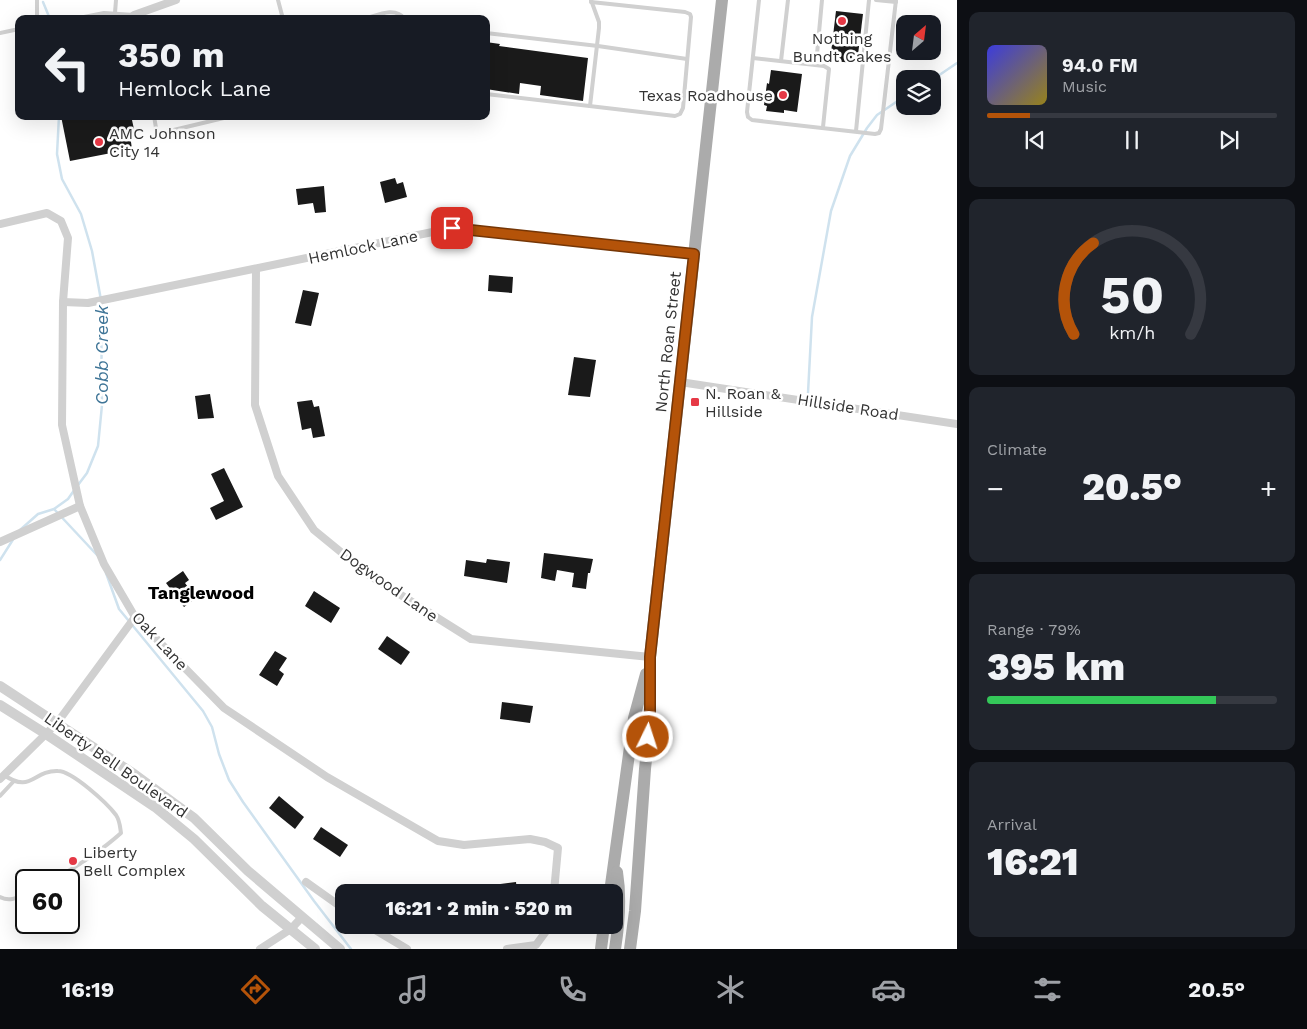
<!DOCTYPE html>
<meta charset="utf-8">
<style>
body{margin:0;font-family:"Work Sans",sans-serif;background:#20242c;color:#f1f3f6;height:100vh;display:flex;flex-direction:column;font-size:19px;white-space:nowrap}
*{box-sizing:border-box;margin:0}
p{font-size:16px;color:#9ea1a6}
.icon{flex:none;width:28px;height:28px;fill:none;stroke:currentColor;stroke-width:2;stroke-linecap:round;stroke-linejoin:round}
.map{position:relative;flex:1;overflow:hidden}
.sheet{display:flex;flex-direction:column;gap:12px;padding:12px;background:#0d0f14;width:350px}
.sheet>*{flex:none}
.guide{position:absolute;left:15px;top:15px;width:475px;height:105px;border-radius:10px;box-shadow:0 5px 20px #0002;background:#171b24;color:#f1f3f6;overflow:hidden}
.needle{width:32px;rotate:28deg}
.fabs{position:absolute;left:896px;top:15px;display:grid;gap:10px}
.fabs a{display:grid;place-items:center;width:45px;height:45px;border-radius:10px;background:#171b24;box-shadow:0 5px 20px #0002;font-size:25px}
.speed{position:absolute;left:15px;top:869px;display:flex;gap:10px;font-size:25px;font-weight:700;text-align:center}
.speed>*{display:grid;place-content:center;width:65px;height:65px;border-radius:50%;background:#171b24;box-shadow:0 5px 20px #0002;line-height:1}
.speed .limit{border:2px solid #111;border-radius:8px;background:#fff;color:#111}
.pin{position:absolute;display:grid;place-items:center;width:42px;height:42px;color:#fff;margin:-21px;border-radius:10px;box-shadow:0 2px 8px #0006}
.me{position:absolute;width:55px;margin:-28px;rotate:4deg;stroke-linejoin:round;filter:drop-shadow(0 0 4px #0008)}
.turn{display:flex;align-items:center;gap:18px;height:105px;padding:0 20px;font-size:22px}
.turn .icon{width:65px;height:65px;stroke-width:2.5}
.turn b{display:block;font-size:35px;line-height:42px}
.big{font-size:38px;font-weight:800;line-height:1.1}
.sheet .tile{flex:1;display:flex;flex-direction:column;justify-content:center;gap:8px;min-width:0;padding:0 18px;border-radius:10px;background:#20242c}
.sheet .dial{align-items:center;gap:0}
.dial svg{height:130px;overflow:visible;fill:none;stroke:#363941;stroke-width:7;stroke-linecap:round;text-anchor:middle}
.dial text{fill:#f1f3f6;stroke:none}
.song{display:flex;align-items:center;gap:15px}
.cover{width:60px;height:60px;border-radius:8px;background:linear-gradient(135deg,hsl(240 70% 55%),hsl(50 70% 35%))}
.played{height:5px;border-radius:2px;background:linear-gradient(90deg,#b45309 15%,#363941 15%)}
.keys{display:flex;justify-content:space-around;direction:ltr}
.heat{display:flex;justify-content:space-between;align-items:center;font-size:28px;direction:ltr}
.charge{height:8px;border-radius:4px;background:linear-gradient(90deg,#34c759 79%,#363941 0)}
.trip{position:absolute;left:335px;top:884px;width:288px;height:50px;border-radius:10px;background:#171b24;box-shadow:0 5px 20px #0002;font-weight:800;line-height:50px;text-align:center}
.menu{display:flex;height:80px;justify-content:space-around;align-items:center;background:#090b0e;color:#9ea1a6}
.menu .icon{width:35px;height:35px}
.menu .selected{color:#b45309}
.menu b{font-size:22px;color:#f1f3f6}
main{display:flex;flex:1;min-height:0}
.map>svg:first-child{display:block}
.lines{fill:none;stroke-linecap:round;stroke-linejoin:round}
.stream{stroke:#cfe2ee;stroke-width:2.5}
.building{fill:#1a1a1a}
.service{stroke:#d0d0d0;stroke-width:4}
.minor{stroke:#d0d0d0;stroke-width:8}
.tertiary{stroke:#d0d0d0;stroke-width:10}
.primary{stroke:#ababab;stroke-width:12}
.route-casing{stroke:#753606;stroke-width:12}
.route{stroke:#b45309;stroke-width:9}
.poi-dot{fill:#e63946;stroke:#fff;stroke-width:2}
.labels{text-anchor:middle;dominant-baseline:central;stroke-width:5;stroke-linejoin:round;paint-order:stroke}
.poi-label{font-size:16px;fill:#333;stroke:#fff;text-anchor:start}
.street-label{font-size:16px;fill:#333;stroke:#fff}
.water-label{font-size:18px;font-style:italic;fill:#3f7597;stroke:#fff}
.neighbourhood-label{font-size:18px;font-weight:bold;fill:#000;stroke:#fff}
</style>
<main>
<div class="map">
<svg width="957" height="949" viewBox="0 0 957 949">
<rect width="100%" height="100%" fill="#fff"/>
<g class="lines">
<!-- stream -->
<g class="stream">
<path d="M43,2L50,19"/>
<path d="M932,80L957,63"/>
<path d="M59,116L57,154L62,179L81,214L92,251L101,300L102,405L98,446L87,473L78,485"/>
<path d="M808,393L812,317L831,211L850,156L867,128L877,115L905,96"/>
<path d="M54,509L97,555"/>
<path d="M20,530L38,514L54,509L68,499L75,489"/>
<path d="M0,560L14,538"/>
<path d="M106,573L119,609L203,711L212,727L219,754L229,780L243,802L314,901L351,949"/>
</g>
</g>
<!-- building -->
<g class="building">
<path d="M836,11L863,14L857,63L830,61Z"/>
<path d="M486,42L500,44L499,46L588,58L583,101L540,95L541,86L520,83L519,94L486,89Z"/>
<path d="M771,70L802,74L797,112L784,110V113L766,111L767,106L764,105L767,83L769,84Z"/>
<path d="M61,116H136V119L132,120L135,134L130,135L132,149L70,161Z"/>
<path d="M395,178L397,184L403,182L407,197L385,203L380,182Z"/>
<path d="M324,186L326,212L315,213L313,203L298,205L296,189Z"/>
<path d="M489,275L513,277L512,293L488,291Z"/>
<path d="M303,290L319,293L311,326L295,323Z"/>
<path d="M574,357L596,360L590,397L568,395Z"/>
<path d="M210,394L214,418L198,419L195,396Z"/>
<path d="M312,400L314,407L319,406L325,436L313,438L311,428L302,430L297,402Z"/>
<path d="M224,468L243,507L216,520L210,508L224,501L211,474Z"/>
<path d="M544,553L593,559L590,573H588L586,589L572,587L574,573L557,570L555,581L541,578Z"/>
<path d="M487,559L510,562L507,583L464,576L466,560L486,563Z"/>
<path d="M183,571L189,580L185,583L196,598L184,607L166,583Z"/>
<path d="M314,591L340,608L331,623L305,606Z"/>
<path d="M387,636L410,652L401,665L378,649Z"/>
<path d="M275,651L287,658L279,670L284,674L277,686L259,675Z"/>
<path d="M502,702L533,706L530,723L500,719Z"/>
<path d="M279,796L304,817L295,829L269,808Z"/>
<path d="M321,827L348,845L340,857L313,839Z"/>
<path d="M516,882L517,892H486L485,886Z"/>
</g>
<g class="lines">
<!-- service -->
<g class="service">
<path d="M278,0L283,19"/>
<path d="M759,0L747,112L748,117L752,120L875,134L879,133L881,129L896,0"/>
<path d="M876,0L896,2"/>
<path d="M115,13L116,0"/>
<path d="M37,19V0"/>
<path d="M74,19L104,13L134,15L135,19"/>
<path d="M364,19C378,15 395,6 405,19"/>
<path d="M0,33L19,29"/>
<path d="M486,33L598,46L687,59"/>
<path d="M753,58L824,66L829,69L823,127"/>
<path d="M781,61L788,0"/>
<path d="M816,65L822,0"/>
<path d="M486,94L675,116L680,114L683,108L691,17L690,14L685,12L591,2"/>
<path d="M590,106L599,28V22L591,0"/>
<path d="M154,116L157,134L232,116"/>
<path d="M856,131L869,0"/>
<path d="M4,775C31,794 33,770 58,771C72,771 107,803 116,815C120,821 120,827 121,833C101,851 76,867 53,880"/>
<path d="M0,796L13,782"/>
<path d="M0,897C9,902 17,898 26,894"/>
</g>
<!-- minor -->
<g class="minor">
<path d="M134,15L176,0"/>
<path d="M0,224L47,213L61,221L68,238L63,302L62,425L80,506L104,564L135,617L224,708L327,777L438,841L464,845L530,839L545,842L558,848L554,892"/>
<path d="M256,269L255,405L278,476L314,530L369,575L471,639L650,657"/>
<path d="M63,302L88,303L452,228L694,254"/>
<path d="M680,382L957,424"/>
<path d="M0,542L80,506"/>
<path d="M0,779L57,723L135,617"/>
<path d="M306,882L344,909"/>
<path d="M367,925L407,949"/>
<path d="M260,949L291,929L302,917"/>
<path d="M507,949L536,945L547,930L548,925"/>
</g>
<!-- tertiary -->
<g class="tertiary">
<path d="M0,686L134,774L194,818L248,871L340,949"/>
<path d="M0,705L46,734L155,807L194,839L262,906L315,949"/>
</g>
<!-- primary -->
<g class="primary">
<path d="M610,892L634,718L646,674"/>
<path d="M601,949L604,925"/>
<path d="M615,949C619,924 621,897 617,872"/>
<path d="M630,949L635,911L645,769L650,721V657L722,0"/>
</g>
</g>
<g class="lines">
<defs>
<path id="route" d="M452,228L694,254L650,657V721L648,737"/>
</defs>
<!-- route casing -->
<use href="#route" class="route-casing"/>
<!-- route -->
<use href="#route" class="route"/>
</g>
<!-- markers -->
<g class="poi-dot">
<circle cx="842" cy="21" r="5"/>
<circle cx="783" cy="95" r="5"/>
<circle cx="99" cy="142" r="5"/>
<rect x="690" y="397" width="10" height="10" rx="2.5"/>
<circle cx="73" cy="861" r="5"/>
</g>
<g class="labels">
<!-- poi labels -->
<g class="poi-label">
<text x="842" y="38" text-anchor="middle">Nothing<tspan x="842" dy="18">Bundt Cakes</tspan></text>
<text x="773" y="95" text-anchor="end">Texas Roadhouse</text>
<text x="109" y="133">AMC Johnson<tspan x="109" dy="18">City 14</tspan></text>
<text x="705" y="393">N. Roan &amp;<tspan x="705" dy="18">Hillside</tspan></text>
<text x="83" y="852">Liberty<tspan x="83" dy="18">Bell Complex</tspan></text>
</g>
<!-- street labels -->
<g class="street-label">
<text transform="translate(363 247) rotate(-12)">Hemlock Lane</text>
<text transform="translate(668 342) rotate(-84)">North Roan Street</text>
<text transform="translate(848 407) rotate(9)">Hillside Road</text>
<text transform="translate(389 585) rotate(35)">Dogwood Lane</text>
<text transform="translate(160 641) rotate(47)">Oak Lane</text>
<text transform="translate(116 765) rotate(35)">Liberty Bell Boulevard</text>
</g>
<!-- water labels -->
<g class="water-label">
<text transform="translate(101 355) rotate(-90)">Cobb Creek</text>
</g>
<!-- neighbourhood labels -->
<g class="neighbourhood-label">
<text x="201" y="592">Tanglewood</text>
</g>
</g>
</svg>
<div class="fabs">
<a><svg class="needle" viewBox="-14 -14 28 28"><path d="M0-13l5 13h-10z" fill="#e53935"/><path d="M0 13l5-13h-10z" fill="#9ea1a6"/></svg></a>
<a><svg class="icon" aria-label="layers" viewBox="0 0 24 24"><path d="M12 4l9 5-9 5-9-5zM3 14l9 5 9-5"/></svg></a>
</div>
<div class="speed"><div class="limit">60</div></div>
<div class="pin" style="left:452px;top:228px;background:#d93025"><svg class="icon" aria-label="arrive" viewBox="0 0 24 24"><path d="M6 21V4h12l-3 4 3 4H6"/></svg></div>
<svg class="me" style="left:648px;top:737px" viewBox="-20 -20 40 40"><circle r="17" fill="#b45309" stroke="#fff" stroke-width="3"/><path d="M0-11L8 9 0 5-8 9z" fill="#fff"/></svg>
<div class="trip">16:21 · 2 min · 520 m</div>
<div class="guide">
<div class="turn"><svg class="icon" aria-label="left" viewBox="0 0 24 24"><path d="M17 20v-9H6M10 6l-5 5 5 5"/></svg><div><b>350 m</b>Hemlock Lane</div></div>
</div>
</div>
<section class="sheet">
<div class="tile">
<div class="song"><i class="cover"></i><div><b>94.0 FM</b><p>Music</p></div></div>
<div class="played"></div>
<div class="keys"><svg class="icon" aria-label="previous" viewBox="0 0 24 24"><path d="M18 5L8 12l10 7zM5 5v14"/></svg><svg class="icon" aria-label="pause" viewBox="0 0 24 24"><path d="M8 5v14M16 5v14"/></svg><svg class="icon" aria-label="next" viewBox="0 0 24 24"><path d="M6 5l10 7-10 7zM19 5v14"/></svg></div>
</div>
<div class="tile dial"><svg viewBox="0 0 100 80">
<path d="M14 69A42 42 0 1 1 86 69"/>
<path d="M14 69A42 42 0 0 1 26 13" stroke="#b45309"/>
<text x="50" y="56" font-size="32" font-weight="700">50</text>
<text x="50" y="72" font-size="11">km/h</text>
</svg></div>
<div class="tile"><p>Climate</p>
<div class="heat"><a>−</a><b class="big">20.5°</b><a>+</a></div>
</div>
<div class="tile"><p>Range · 79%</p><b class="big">395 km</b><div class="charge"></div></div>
<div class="tile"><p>Arrival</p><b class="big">16:21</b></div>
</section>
</main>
<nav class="menu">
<b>16:19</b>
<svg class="icon selected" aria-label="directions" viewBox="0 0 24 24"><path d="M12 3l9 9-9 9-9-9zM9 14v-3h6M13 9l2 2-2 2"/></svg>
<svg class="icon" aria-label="music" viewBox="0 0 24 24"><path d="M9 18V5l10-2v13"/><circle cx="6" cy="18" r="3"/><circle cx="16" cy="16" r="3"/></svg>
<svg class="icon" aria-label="phone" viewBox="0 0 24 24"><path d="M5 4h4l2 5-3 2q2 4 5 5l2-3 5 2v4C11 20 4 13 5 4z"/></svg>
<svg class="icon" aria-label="climate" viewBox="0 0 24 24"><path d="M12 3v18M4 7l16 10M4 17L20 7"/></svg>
<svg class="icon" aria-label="car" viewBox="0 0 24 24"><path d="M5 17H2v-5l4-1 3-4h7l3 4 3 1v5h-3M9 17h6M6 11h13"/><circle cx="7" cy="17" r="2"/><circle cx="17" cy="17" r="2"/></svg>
<svg class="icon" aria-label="filters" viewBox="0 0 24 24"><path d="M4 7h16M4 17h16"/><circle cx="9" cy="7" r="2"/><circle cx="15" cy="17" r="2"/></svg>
<b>20.5°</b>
</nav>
